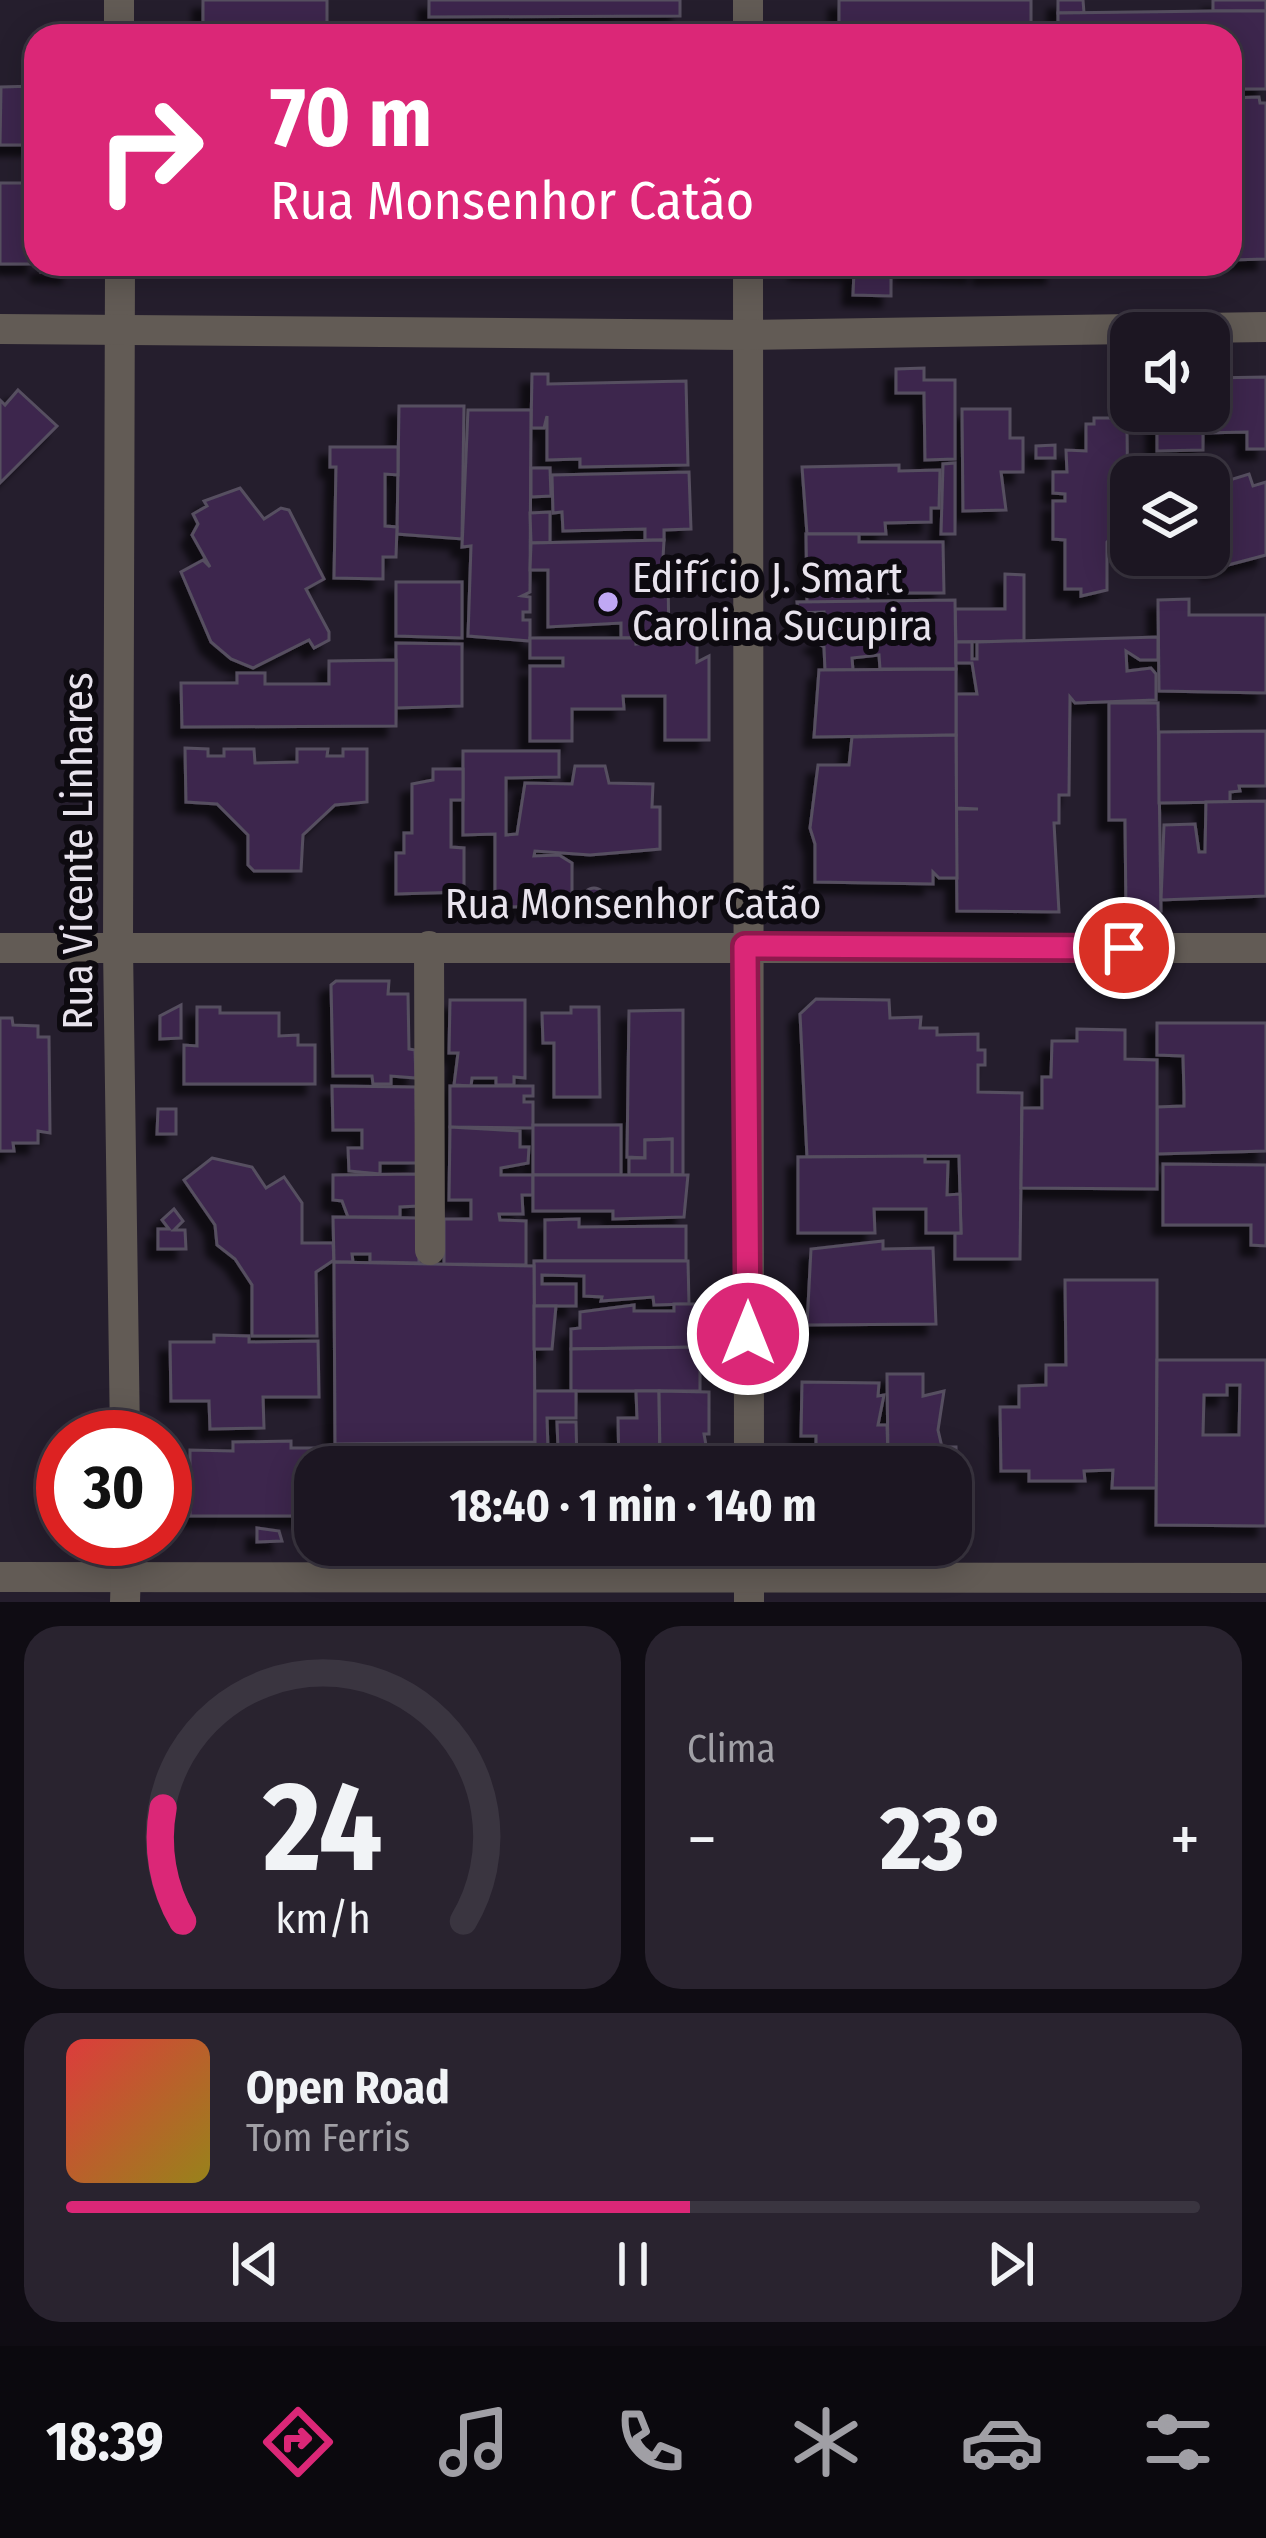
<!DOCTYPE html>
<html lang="pt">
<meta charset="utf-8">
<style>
body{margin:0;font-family:"Fira Sans Condensed",sans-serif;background:#29232f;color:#f1f3f6;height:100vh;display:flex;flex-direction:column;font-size:45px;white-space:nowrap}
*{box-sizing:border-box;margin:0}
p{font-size:39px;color:#a09fa5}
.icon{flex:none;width:66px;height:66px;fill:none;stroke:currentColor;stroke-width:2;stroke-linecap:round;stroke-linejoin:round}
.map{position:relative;height:1602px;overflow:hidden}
.drawer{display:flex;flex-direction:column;gap:24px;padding:24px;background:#0f0c13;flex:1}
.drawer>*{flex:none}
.guide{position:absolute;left:24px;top:24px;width:1218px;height:252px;border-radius:36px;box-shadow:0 6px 30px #0003,0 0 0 3px #3a3540;background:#db2777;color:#fff;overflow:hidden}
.fabs{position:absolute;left:1110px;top:312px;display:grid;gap:24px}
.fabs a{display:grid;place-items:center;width:120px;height:120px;border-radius:24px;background:#1c1622;box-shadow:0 6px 30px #0003,0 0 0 3px #3a3540;font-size:60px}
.speed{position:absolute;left:36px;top:1410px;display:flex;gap:24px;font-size:60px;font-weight:700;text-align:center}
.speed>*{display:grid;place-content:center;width:156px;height:156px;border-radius:50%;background:#1c1622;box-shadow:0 6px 30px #0003,0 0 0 3px #3a3540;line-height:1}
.speed .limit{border:18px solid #d22;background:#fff;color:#111}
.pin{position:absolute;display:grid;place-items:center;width:102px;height:102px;color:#fff;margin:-51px;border:6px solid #fff;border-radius:50%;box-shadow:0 3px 12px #0007}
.me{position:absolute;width:132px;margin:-66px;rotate:0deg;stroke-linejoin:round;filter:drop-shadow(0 0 9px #0008)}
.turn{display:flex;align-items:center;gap:42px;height:252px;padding:0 48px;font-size:54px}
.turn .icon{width:156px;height:156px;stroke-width:2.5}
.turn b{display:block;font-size:84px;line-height:102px}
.big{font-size:90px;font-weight:700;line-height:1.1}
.drawer .widget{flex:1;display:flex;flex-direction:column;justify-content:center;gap:18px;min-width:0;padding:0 42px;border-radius:36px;background:#29232f}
.drawer .dial{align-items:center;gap:0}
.dial svg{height:312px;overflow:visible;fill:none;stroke:#3a3540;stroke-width:7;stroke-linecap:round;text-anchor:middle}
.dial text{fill:#f1f3f6;stroke:none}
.song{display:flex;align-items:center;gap:36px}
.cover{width:144px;height:144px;border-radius:18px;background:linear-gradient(135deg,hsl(0 70% 55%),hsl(50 70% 35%))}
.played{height:12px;border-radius:6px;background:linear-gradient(90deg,#db2777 55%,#3a3540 55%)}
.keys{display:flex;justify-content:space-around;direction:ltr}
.heat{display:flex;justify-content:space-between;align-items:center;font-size:66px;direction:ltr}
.drawer .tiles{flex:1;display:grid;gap:24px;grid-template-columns:1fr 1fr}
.widget:last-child{grid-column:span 2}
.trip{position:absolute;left:294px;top:1446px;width:678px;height:120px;border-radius:36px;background:#1c1622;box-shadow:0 6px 30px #0003,0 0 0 3px #3a3540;font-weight:700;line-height:120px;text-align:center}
.tabs{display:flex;height:192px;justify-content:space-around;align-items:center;background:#0b090e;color:#a09fa5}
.tabs .icon{width:84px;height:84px}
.tabs .selected{color:#db2777}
.tabs b{font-size:54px;color:#f1f3f6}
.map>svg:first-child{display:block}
.building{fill:#3c284e;stroke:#574f60;stroke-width:3;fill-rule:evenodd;filter:url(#shadow)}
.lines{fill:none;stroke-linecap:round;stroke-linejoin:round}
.minor{stroke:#625b55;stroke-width:30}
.tertiary{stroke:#625b55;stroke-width:30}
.route-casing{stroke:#8e194d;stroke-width:30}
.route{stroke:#db2777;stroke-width:21}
.poi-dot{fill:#c0a8f4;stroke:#0d0a10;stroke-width:4.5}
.labels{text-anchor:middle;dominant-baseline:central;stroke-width:12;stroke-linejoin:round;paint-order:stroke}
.poi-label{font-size:42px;fill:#e8e3ed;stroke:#0d0a10;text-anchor:start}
.street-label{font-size:42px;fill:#e8e3ed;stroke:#0d0a10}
</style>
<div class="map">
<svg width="1266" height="1602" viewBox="0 0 1266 1602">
<defs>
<filter id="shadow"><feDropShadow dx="-10" dy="10" stdDeviation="3" flood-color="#0009"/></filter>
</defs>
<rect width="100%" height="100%" fill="#251e2d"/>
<!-- building -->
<g class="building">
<path d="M203,0H327V36H267L261,31V36H203Z"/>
<path d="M429,0H680V16L429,17Z"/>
<rect x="839" y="0" width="192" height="36"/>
<path d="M1058,0H1083L1084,13H1058Z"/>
<rect x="1213" y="0" width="53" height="11"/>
<path d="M1213,11H1266V89H1243V71H1230V36H1058V13Z"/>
<path d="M36,86V145H0L1,87Z"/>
<path d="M1259,97L1260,103H1266V259L1230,260V98Z"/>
<rect x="0" y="183" width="36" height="81"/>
<path d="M42,264H71V273L41,272Z"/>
<path d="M799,264H891V296L853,295L854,271L799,269Z"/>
<path d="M905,264H977V273L905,271Z"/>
<path d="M983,264H1055V273L983,274Z"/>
<path d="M924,368V380H955V459L925,460L924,393H896V369Z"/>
<path d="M532,374H548V384L686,381L688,465L580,467V459L547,460V416L544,428H531Z"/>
<path d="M1266,377V449H1247V432L1203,433V450L1157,451V411H1209V378Z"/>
<path d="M18,390L57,426L0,483V400L5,405Z"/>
<path d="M399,406H464L462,539L397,534Z"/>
<path d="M962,409H1010V438H1023V472H1001L1006,510L963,511Z"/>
<path d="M468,410H531L530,592L522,596L530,597V612H523V620H530V641L468,636L471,546L462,547Z"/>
<path d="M1094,418H1120V424H1127L1128,520L1107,542V590L1081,596V589H1065V540L1053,539V501H1065V494L1053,493V472H1067L1066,450L1086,451V424H1094Z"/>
<path d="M1055,445V458H1036V446Z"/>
<path d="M330,447H398V475L385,474V526L397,527L396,557H383V579L334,578L336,467H330Z"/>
<path d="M955,463V534H941L943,464Z"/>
<path d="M899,465V471L940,470L939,508H931V522L885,523L886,534H807L802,467Z"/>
<path d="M531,468H550L551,496L531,497Z"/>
<path d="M689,472L691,529L664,530V540H645V529L563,531L562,512L553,513L552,475Z"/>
<path d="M1249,474L1253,486L1266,482V555L1213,569L1202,555H1209V494L1225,490L1223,482Z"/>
<path d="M240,488L264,519L281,508L289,510L324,579L306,589L329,632V640L314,648L309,640L253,668L231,659L211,642L181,572L203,560L210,567L192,535L198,524L193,514L207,506L204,501Z"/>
<path d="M550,512V543H531L530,513Z"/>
<path d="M806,534H859V542H943L944,593H868V601L807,603Z"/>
<path d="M664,540L662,576L637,577V581L668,580L669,638H621V623L548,627V570H530L531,543Z"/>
<path d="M1005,574L1024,575V641L956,642L955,609H1005Z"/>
<path d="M396,582H462V638L396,636Z"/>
<path d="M1189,599V615H1266V693L1159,691L1158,600Z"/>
<path d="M955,600L956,669H880L879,655L852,658L853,670H825L824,647L814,641L825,635L824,612L798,613L797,602Z"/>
<path d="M1158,637V660H1140L1126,651L1127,671L1151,668L1156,674V700L1075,703L1070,697L1069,795H1059V823H1054L1059,912L957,911L956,809H978L956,808V694H977L972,663H956V642H972V659H977V642Z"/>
<path d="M530,638H636V644L697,638V662L709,656V740H665V696H623L624,709H572V741H530V666H563V658H530Z"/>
<path d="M396,643L462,644V706L396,708Z"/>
<path d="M396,660V726L182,727L181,683H237V673H265V684H329V661Z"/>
<path d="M956,669V735L814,737L819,670Z"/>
<path d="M1109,703H1158L1161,911L1126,912L1125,820H1109Z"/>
<path d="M1266,731V786H1239L1240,791L1230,792V802L1159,803V732Z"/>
<path d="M956,735L957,878H939L933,872V884L815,882V844L810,828L818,765H849L852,737Z"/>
<path d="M185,748L208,749V756H224V749H254L255,763L297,762V749H328L327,756H343V749H367V802L335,805L303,835L301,871H254L248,865V835L217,804L186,802Z"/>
<path d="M463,751H559V777L506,778V835L517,834L525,783L572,784L575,766H605L609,783L653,784L652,807H660V849L590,855L535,851L534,856L559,855L572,863V896L558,906L501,907L495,902V834L463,835Z"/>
<path d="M433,769H463V800H451V847L464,848V892L396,894V853H404V833H412V784L433,780Z"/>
<path d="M1266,801V896L1161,900L1164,825L1195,824L1199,852H1205L1206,802Z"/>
<circle cx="594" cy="899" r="11"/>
<path d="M336,981H389L388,994H408L409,1049L415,1050L416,1078L391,1076V1084H373L372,1076H333L331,985Z"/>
<path d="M816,999L889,1000L890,1018L921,1017L920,1028H937V1035L978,1034V1050H985V1065H978V1092L1022,1093L1020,1259H955V1233H961L959,1156L807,1157L800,1014Z"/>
<path d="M450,1000H525V1078L514,1077V1085H496V1078H472L471,1086L454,1085L458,1053H449Z"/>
<path d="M181,1005V1038L160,1039V1016Z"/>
<path d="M197,1007H220V1013H279V1036L298,1035V1045H315V1084H184V1045L197,1046Z"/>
<path d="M571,1007H599L600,1097H554V1043H543L542,1013H571Z"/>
<path d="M683,1010V1175H672V1139L645,1140V1158L627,1157L629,1011Z"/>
<path d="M0,1018H12L13,1025L38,1026V1037H49L50,1133L38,1131V1143H13L14,1151H0Z"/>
<path d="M1157,1023H1266V1151L1157,1154V1107L1184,1106V1093L1183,1056L1157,1055Z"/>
<path d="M1077,1029L1125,1030V1059L1157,1060V1189L1021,1188L1022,1108H1042V1077H1051L1052,1041H1077Z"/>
<path d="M332,1086L416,1087L417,1163H380V1174L349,1171L348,1148H362V1130H333Z"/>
<path d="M450,1086H533V1096H524V1102H533V1128L450,1127Z"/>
<path d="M158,1109H176V1134H157Z"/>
<rect x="533" y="1125" width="88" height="50"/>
<path d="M450,1127L520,1131V1147H529L528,1163L501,1168V1175H533V1195H522L523,1214H499L500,1220L526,1221V1265L444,1264V1219H471V1200H449Z"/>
<path d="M672,1139V1175H629V1158H645V1140Z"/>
<path d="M925,1156V1162H948L947,1195L960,1194L961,1233H926V1209H874L875,1233H798V1157Z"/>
<path d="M212,1158L252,1167L266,1188L284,1177L302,1203V1243H333L334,1260L316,1272L317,1336H252V1285L235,1259L217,1245L215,1225L184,1180Z"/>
<path d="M1163,1164L1266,1165V1246L1251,1245V1225H1163Z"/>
<path d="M418,1174V1206L400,1207V1217H348L342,1201L333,1200V1175Z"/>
<path d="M533,1175H688L684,1217L613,1219V1211H533Z"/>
<path d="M174,1209L183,1221L174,1230H185L186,1249H158V1229H169L162,1220Z"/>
<path d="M333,1217L419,1218V1263L370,1262V1254H352L353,1262H334Z"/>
<path d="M579,1219V1227L686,1226V1261H545V1220Z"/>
<path d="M883,1241V1249L933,1248L936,1324L807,1325L811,1249Z"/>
<path d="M534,1261H688L689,1304L654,1305L653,1297L601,1301L602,1297L584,1296V1276L542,1275V1284H576V1306H534Z"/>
<path d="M334,1262L534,1266L535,1442L335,1444Z"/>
<path d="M1065,1280H1157V1488H1112L1113,1470L1084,1471L1085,1481H1029V1471H1001L1000,1407H1019V1386L1046,1385V1365H1066Z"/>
<path d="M674,1304H699L700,1347L571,1349V1329L580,1328V1312L634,1305V1311H674Z"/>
<path d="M534,1306H556L552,1349H534Z"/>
<path d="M214,1335L249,1336V1342L318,1341L319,1397H263L264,1428L210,1429L209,1401H171L170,1342H214Z"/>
<path d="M700,1347V1391H571V1349Z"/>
<path d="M1157,1360H1266V1526L1156,1525ZM1227,1385H1240L1239,1435H1203L1204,1395H1227Z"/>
<path d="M887,1374H923V1396L944,1391L938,1430L942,1447H956L957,1480H951V1467H897V1457L888,1458Z"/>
<path d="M802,1382L879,1383L878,1396L884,1395L878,1425H887L888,1458L816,1457V1436H801Z"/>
<path d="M535,1391H576V1418H547L548,1449L558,1448L557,1422H576L577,1467H535Z"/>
<path d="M636,1391H659L660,1467H619L618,1418H637Z"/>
<path d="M659,1391L709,1392V1434H704L710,1467H667V1457H660Z"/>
<path d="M291,1441V1448H316L315,1516H190V1450L233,1451V1442Z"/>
<path d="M803,1457H852L853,1465H869L870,1458H888V1467H799Z"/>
<path d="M257,1528L279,1531L282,1541L257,1542Z"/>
</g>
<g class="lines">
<!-- minor -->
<g class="minor">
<path d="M119,0V36"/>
<path d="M748,0V36"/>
<path d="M120,264L118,947L125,1437"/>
<path d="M748,264L749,1467"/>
<path d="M0,329L748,335L1266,327"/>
<path d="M429,946L430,1250"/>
<path d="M749,1545V1602"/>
<path d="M0,1577L1266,1578"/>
<path d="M125,1602L127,1539"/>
</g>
<!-- tertiary -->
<path class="tertiary" d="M0,948H1266"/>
</g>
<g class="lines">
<defs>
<path id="route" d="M748,1334L745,946L1124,948"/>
</defs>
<!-- route casing -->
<use href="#route" class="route-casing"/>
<!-- route -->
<use href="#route" class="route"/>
</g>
<!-- markers -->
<circle class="poi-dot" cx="608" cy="602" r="12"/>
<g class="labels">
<!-- poi labels -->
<g class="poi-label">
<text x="632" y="578">Edifício J. Smart<tspan x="632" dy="48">Carolina Sucupira</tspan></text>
</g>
<!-- street labels -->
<g class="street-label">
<text transform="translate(78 851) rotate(-90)">Rua Vicente Linhares</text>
<text x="633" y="904">Rua Monsenhor Catão</text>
</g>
</g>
</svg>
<div class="fabs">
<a><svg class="icon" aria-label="sound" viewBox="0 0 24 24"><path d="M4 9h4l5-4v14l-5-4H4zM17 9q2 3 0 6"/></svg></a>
<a><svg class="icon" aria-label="layers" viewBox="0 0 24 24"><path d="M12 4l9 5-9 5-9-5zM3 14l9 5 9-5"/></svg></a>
</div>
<div class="speed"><div class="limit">30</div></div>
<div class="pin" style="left:1124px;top:948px;background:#d93025"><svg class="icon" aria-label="arrive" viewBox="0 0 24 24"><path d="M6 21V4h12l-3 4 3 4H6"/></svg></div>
<svg class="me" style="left:748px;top:1334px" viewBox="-20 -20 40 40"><circle r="17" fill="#db2777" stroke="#fff" stroke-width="3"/><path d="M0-11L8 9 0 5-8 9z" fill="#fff"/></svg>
<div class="trip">18:40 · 1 min · 140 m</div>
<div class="guide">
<div class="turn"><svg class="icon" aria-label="right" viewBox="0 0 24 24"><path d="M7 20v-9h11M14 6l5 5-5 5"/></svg><div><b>70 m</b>Rua Monsenhor Catão</div></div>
</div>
</div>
<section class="drawer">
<div class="tiles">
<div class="widget dial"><svg viewBox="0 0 100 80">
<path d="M14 69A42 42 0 1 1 86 69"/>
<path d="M14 69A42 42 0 0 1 9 40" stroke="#db2777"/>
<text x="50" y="56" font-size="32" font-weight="700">24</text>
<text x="50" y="72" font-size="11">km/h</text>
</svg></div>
<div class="widget"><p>Clima</p>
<div class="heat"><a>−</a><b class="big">23°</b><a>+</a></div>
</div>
<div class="widget">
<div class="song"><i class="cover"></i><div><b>Open Road</b><p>Tom Ferris</p></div></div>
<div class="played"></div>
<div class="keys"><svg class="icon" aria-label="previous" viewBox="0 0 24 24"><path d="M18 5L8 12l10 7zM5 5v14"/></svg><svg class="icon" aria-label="pause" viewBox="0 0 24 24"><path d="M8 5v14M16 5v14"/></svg><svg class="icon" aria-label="next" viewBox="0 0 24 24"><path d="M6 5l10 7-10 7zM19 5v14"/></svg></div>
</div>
</div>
</section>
<nav class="tabs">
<b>18:39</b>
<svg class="icon selected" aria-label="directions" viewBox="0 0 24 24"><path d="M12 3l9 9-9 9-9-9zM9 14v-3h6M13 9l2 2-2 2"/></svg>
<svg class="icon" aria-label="music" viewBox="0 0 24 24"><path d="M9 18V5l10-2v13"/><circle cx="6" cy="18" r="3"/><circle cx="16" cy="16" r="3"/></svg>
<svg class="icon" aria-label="phone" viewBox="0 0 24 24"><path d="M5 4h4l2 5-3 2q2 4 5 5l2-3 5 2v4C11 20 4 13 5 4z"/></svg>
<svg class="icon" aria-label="climate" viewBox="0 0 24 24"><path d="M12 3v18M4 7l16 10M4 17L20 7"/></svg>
<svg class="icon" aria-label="car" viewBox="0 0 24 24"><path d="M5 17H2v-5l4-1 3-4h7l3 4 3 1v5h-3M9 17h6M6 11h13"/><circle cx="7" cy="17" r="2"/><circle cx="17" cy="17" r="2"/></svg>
<svg class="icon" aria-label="filters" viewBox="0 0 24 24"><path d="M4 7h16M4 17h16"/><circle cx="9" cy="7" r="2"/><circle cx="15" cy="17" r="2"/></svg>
</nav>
